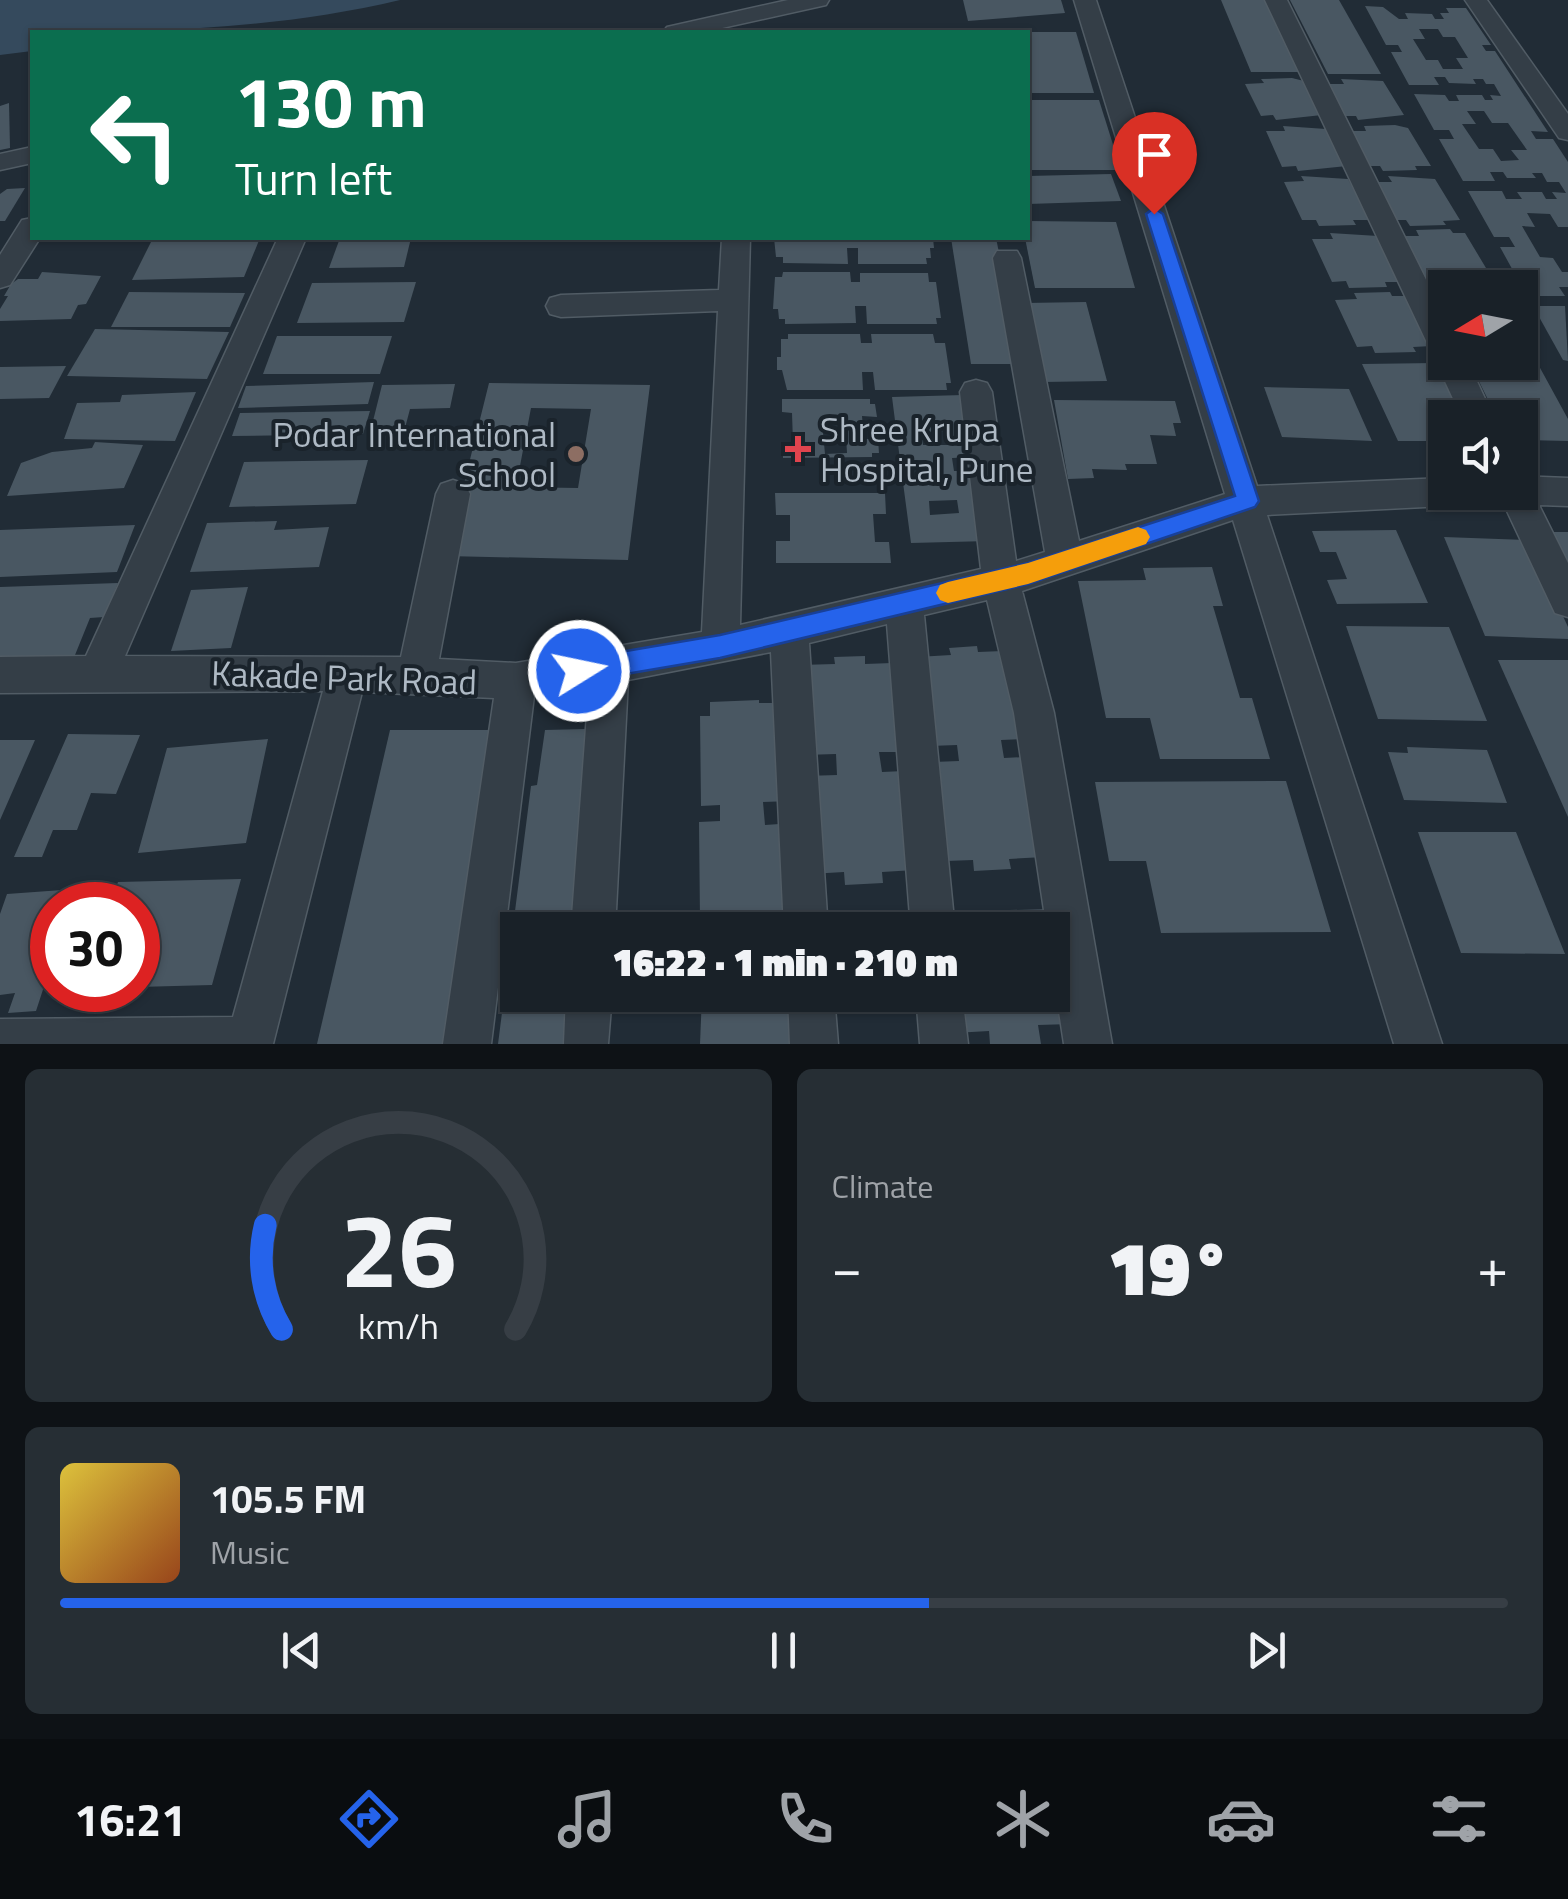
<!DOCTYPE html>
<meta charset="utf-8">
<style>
body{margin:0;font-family:"Titillium Web",sans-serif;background:#262e34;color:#f1f3f6;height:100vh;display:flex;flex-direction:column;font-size:38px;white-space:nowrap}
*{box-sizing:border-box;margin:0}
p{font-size:32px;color:#9fa3a8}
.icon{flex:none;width:55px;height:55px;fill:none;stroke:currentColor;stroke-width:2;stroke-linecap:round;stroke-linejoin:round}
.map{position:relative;height:1044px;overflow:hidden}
.details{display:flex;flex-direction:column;gap:25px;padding:25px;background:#0e1216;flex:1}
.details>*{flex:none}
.hud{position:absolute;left:30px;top:30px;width:1000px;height:210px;border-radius:0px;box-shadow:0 2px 8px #0004,0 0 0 2px #373e45;background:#0b6e4f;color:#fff;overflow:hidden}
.needle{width:65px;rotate:260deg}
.tools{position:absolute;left:1428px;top:270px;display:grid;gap:20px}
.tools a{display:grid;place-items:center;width:110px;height:110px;border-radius:0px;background:#192128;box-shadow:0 2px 8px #0004,0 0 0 2px #373e45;font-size:50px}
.speed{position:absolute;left:30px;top:882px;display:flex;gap:20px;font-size:50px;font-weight:700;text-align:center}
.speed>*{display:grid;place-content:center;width:130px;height:130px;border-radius:50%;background:#192128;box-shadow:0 2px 8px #0004,0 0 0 2px #373e45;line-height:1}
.speed .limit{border:15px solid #d22;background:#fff;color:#111}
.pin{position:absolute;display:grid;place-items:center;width:85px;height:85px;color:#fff;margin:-102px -42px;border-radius:50% 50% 50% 0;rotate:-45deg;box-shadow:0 0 10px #0007}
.pin .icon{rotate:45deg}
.me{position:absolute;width:110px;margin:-55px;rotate:80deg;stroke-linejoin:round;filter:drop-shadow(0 0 8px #0008)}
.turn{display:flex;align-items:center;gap:35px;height:210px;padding:0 40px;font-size:45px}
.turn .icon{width:130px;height:130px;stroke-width:2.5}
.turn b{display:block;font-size:70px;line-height:85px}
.big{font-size:75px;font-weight:800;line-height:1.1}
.details .tile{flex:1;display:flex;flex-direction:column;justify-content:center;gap:15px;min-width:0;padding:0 35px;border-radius:15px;background:#262e34}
.details .dial{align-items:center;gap:0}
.dial svg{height:260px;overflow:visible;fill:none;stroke:#373e45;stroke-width:7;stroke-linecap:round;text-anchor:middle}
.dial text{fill:#f1f3f6;stroke:none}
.song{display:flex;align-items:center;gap:30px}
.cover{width:120px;height:120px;border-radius:15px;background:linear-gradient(135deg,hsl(50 70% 55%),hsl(20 70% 35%))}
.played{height:10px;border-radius:5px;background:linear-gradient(90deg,#2563eb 60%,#373e45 60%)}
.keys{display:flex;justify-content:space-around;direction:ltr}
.heat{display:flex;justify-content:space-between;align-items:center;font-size:55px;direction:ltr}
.details .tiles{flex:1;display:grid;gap:25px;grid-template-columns:1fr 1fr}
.tile:last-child{grid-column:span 2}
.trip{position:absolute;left:500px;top:912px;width:570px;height:100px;border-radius:0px;background:#192128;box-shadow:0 2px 8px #0004,0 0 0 2px #373e45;font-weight:800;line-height:100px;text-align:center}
.menu{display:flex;height:160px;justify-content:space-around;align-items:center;background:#0a0d10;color:#9fa3a8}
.menu .icon{width:70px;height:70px}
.menu .selected{color:#2563eb}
.menu b{font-size:45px;color:#f1f3f6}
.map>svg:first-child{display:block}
.water{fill:#354a5d}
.building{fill:#495762;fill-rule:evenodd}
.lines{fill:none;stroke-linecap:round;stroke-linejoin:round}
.minor-casing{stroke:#515c65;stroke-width:3}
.minor{fill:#343e47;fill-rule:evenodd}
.route{fill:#2563eb;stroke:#184099;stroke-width:2.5}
.slow{fill:#f59e0b}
.health-dot{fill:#e0444e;stroke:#1a232b;stroke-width:4}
.education-dot{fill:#8d6e63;stroke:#1a232b;stroke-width:4}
.labels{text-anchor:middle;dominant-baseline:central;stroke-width:8;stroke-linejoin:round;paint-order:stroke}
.poi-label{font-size:35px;fill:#aeb9c4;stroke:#1a232b;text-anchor:start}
.street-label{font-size:35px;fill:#aeb9c4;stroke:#1a232b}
</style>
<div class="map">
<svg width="1568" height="1044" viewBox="0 0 1568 1044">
<rect width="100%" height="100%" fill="#212c36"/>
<!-- water -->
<path class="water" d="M0,0H400C278,29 157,32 32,32V51L0,55Z"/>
<!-- building -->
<g class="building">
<path d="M963,0H1061L1065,13L968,21Z"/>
<path d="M1221,0H1269L1304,72H1251Z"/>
<path d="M1290,0H1339L1381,74H1328Z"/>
<path d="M1365,6L1383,7L1399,19H1408L1405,13L1432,14L1435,19H1444L1440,13H1449L1446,8H1466L1491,45H1482L1486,51H1495L1548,132L1531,131L1536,139H1553L1568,162V227H1558L1550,214L1527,213L1535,227L1522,226L1540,257L1553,258L1562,272H1568V287H1559L1565,296H1527L1500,247H1515L1509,237H1494L1468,191H1502L1506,199H1522L1517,192H1542L1546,199H1557L1552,192L1566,193L1559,182H1547L1542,173H1532L1536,178H1507L1503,172H1490L1495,181H1463L1439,139H1454L1449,130H1434L1414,94L1445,95L1449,101H1459L1456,95H1482L1485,100H1493L1490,95L1501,96L1494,84H1486L1483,79H1473L1476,84L1449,83L1445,77H1434L1439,85H1409L1391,52H1402L1398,45H1386ZM1419,29H1438L1443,37H1455L1468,58H1456L1463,69H1443L1438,60H1426L1413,39H1425ZM1467,111H1484L1492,123H1508L1527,150H1511L1519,160L1501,161L1493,149H1479L1462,124H1476Z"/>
<path d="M1028,32H1076L1094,93H1028Z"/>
<path d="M1292,78L1304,81L1322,115L1276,120L1273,115L1261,116L1245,84L1264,83L1261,79Z"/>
<path d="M1341,79L1383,81L1404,115L1358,120L1356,116H1343L1325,84H1344Z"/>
<path d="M1028,100H1099L1121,170H1028Z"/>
<path d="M9,103L10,148L0,150V106Z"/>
<path d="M1395,125L1408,128L1431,166H1415L1417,170L1383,171L1380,166H1367L1347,131H1366L1364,126Z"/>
<path d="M1283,126L1326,129L1347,166L1298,171L1296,166L1282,167L1266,131H1285Z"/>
<path d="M1111,174L1121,201L1028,204V176Z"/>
<path d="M1301,176L1348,179L1370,220H1353L1356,225L1319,226L1316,220H1302L1284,182L1304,181Z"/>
<path d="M1388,176L1435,179L1460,220L1443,221L1446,225L1410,226L1406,220H1393L1371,182H1392Z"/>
<path d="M25,188L5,221H0V194L7,189Z"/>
<path d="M1028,221L1116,222L1135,288H1035L1025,238Z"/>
<path d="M1450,229L1453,233H1465L1492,278H1474L1477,283L1439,284L1436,278H1422L1398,236H1419L1416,230Z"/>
<path d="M1330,233L1378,236L1403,282H1385L1387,287L1349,288L1346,281L1332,282L1312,239H1333Z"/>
<path d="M153,238H260L244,277L132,280Z"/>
<path d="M340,238H411L404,267L329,268Z"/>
<path d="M774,238H933L934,248H930L931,258H926L927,264H858V248H847L848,264L783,263V257H776Z"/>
<path d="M951,238H996L1020,356L1015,364H971Z"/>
<path d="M42,272L101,276L86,304L78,305L71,319L0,321V309L8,296H4L11,284L18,279H38Z"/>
<path d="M783,272H850L851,282H860V273H928L929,282H936L941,318H936L937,324H867L866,306H855L856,323L785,324V319H779L778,309H773L775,277H782Z"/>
<path d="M416,282L404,322L297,323L312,283Z"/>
<path d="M129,292L245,293L230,327H111Z"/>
<path d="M1390,292L1392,296H1405L1432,346L1413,347L1416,352L1375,353L1372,346L1357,347L1335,300L1357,299L1354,293Z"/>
<path d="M1086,302L1107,381L1043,382L1025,303Z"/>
<path d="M1533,306H1565L1568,361L1563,360Z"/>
<path d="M95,329L229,332L207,379L67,376Z"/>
<path d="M788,334H860L861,343H872L871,334H933L935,343H945L951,383H946L947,390H875L873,372H862L863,390H787L782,370H777V357H781V339H788Z"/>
<path d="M277,336H392L380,374H263Z"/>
<path d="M1435,363L1463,418H1445V441H1398L1362,364Z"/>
<path d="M1471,365L1539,366L1568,419V441L1520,440V418H1497Z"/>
<path d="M66,366L49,398L0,399V367Z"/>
<path d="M374,382L368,404L238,408L246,386Z"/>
<path d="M489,383L650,385L628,560L446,556ZM531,408L591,409L578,488L516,487Z"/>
<path d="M455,384L450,408L410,409L405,428L371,429L382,385Z"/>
<path d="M1264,387L1349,389L1372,441L1282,437Z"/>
<path d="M196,392L175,441L64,439L77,403L120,402L122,395Z"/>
<path d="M963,395L974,457L952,458L954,471H977L989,541L911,543L902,475H929L926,460H900L892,397ZM947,431L950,445H923L921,432ZM957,500L959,513L930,515L929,501Z"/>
<path d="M782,399H870V404H875L877,417L862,416L864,439H878L879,453H872V457L783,458V443H793L792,413L782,412ZM845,421L847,453L825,454L822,422Z"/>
<path d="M1054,400L1175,401L1181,423H1173L1176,436L1150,435L1157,464H1125L1127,470L1092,469L1094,478L1068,479Z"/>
<path d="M370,411L363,434L232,436L240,413Z"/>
<path d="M95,442L143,445L124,488L7,496L21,463L52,452L92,448Z"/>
<path d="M368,460L356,504L229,507L244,462Z"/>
<path d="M775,493H885L886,514H873L875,542H889L891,563H776V541H790V515H776Z"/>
<path d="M277,521L274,530L329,527L319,567L190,572L207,523Z"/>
<path d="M135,525L117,572L0,577V530Z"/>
<path d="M1396,530L1428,603L1337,604L1327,580L1347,579L1336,552H1320L1312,531Z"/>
<path d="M1549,532H1568V568Z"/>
<path d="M1444,537L1528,540L1568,627V639L1485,636Z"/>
<path d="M1212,567L1223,606H1213L1240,698H1252L1270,759H1160L1150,718H1106L1078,581L1146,580L1143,568Z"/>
<path d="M118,583L104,617L90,618L75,655L0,657V587Z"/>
<path d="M248,587L231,648L171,651L191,590Z"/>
<path d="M1346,626L1449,627L1487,721L1378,719Z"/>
<path d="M977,646L978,652L1003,651L1021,739L1001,740L1004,758L1025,757L1044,857L1009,859L1011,869L974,871L973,860L946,861L933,762L959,761L957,745L930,746L917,657L951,655L949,648Z"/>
<path d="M865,656V664L892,663L902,752H879L882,772L904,771L915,870L882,872L883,883L845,885L844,872L810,874L805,776L837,775L836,754L804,755L800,665L835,664L834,657Z"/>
<path d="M1498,660H1568V817Z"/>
<path d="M759,700V703H775L792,801L763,802L765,825L794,823L789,930H715L714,920L700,921L699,822L720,821V805L701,806L700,716H710V702Z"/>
<path d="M586,729L584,755H594L578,930H518V995H572L567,1044H498L531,786L537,785L545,730Z"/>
<path d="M390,730H496L444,1044H317Z"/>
<path d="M68,734L140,735L116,794L91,793L77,830H53L42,857H14Z"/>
<path d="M268,739L246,843L138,853L167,748Z"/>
<path d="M0,740H35L0,820Z"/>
<path d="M1407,747L1487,750L1507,803L1404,800L1388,752L1408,753Z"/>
<path d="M1286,781L1331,932L1161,933L1146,861H1109L1095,782Z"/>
<path d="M1418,832H1516L1565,954L1461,953Z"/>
<path d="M241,879L212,985L138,987V905H110L118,882Z"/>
<path d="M76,889L71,905H52V962L36,1011L8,1013L15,993L0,995V914L7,894Z"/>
<path d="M1050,909L1054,930H942L940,912Z"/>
<path d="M1052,934L1071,1024L1038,1025L1041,1044H990L989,1031L954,1033L950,995H1052Z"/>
<path d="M702,995H804V1044H700Z"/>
</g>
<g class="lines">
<defs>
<g id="minor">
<path d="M788,0H829L826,5L704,32H663L667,27Z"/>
<path d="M1074,0H1096L1257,486L1445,478V492H1462L1457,502L1445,506L1267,515L1442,1044H1394L1233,520L1022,591L1054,713L1112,1044H1064L1052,966V930H1047L1014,713L987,600L924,615L955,930H911L887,624L809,643L828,930H784L771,652L628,680L615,930H571L589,687L534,696L491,1044H443L494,698L362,692L273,1044H0V1019L233,1017L323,691L0,693V657L86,656L278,238H306L125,656L401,657L436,494L441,484L453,480L465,484L470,494L439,659L516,663L702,632L718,311L561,317L550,314L546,306L550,298L561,295L719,290L722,238H750L740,625L981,569L960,392L965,383L976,380L987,383L992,392L1016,561L1045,552L993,258L997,251H1017L1021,258L1079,541L1225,494Z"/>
<path d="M1265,0H1287L1445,318V362H1468L1494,418H1462L1436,362L1438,358L1430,349Z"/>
<path d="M1465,0H1487L1568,114V140L1559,138Z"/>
<path d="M32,147V163L0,170V154Z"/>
<path d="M32,218V238H40L10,285L0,288V255L22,220Z"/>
<path d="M1520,476L1568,478V506L1539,505L1568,563V617L1555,613L1498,492H1520Z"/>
<path d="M566,995H612L608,1044H564Z"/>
<path d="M788,995H834L838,1044H790Z"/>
<path d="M916,995H962L968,1044H920Z"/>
</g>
</defs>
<!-- minor casing -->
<use href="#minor" class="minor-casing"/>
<!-- minor -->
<use href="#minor" class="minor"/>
</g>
<!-- route -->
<path class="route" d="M1154,208L1163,214L1259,501L1255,507L1028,584L720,658L579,682L570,679L566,671L570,662L579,659L720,635L1028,563L1235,496L1146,214Z"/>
<!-- slow -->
<path class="slow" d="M1138,527L1146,530L1150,537L1146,544L1028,584L948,603L940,600L936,593L940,585L948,582L1028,563Z"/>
<!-- markers -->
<path class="health-dot" d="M793 434h10v10h10v10h-10v10h-10v-10h-10v-10h10z"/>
<circle class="education-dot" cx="576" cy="454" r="10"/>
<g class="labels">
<!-- poi labels -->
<g class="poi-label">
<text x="820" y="429">Shree Krupa<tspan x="820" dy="40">Hospital, Pune</tspan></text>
<text x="556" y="434" text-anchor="end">Podar International<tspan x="556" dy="40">School</tspan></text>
</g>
<!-- street labels -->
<g class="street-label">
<text transform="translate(344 677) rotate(2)">Kakade Park Road</text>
</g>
</g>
</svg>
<div class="tools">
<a><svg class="needle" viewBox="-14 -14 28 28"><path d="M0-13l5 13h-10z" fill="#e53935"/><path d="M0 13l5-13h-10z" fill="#9fa3a8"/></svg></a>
<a><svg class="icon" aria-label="sound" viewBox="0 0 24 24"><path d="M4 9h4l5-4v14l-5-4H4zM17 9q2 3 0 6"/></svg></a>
</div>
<div class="speed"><div class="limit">30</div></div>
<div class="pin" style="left:1154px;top:214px;background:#d93025"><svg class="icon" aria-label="arrive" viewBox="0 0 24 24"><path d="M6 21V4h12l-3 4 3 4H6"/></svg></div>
<svg class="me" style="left:579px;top:671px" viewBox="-20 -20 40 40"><circle r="17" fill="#2563eb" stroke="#fff" stroke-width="3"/><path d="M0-11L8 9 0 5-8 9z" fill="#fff"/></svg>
<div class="trip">16:22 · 1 min · 210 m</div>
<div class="hud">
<div class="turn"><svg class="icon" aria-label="left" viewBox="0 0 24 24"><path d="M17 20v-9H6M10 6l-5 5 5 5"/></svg><div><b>130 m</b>Turn left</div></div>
</div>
</div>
<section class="details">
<div class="tiles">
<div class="tile dial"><svg viewBox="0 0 100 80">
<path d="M14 69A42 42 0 1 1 86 69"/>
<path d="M14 69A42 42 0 0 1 9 37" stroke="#2563eb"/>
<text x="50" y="56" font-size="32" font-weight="700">26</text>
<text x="50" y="72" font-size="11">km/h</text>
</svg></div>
<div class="tile"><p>Climate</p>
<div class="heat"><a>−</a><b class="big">19°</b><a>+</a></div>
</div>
<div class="tile">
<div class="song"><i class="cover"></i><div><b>105.5 FM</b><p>Music</p></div></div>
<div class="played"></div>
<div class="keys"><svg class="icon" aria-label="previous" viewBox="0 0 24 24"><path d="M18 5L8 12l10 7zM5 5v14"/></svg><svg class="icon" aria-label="pause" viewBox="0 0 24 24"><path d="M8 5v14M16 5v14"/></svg><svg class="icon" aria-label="next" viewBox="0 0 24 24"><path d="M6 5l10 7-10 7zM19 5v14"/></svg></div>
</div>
</div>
</section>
<nav class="menu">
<b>16:21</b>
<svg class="icon selected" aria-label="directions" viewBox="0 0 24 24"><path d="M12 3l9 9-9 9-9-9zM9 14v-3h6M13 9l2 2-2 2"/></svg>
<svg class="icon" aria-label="music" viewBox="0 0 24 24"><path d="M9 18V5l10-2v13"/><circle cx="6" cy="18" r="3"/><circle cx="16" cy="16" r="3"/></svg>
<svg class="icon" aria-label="phone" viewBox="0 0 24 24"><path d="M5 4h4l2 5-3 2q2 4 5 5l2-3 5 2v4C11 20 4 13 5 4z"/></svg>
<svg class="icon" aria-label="climate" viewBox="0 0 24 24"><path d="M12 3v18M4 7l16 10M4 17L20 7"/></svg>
<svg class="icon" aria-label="car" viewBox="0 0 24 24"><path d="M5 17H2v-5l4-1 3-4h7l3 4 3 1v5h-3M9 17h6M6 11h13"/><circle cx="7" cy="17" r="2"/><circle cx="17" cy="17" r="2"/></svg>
<svg class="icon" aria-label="filters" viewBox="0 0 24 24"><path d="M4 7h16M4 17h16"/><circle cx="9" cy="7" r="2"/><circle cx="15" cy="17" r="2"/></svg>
</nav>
